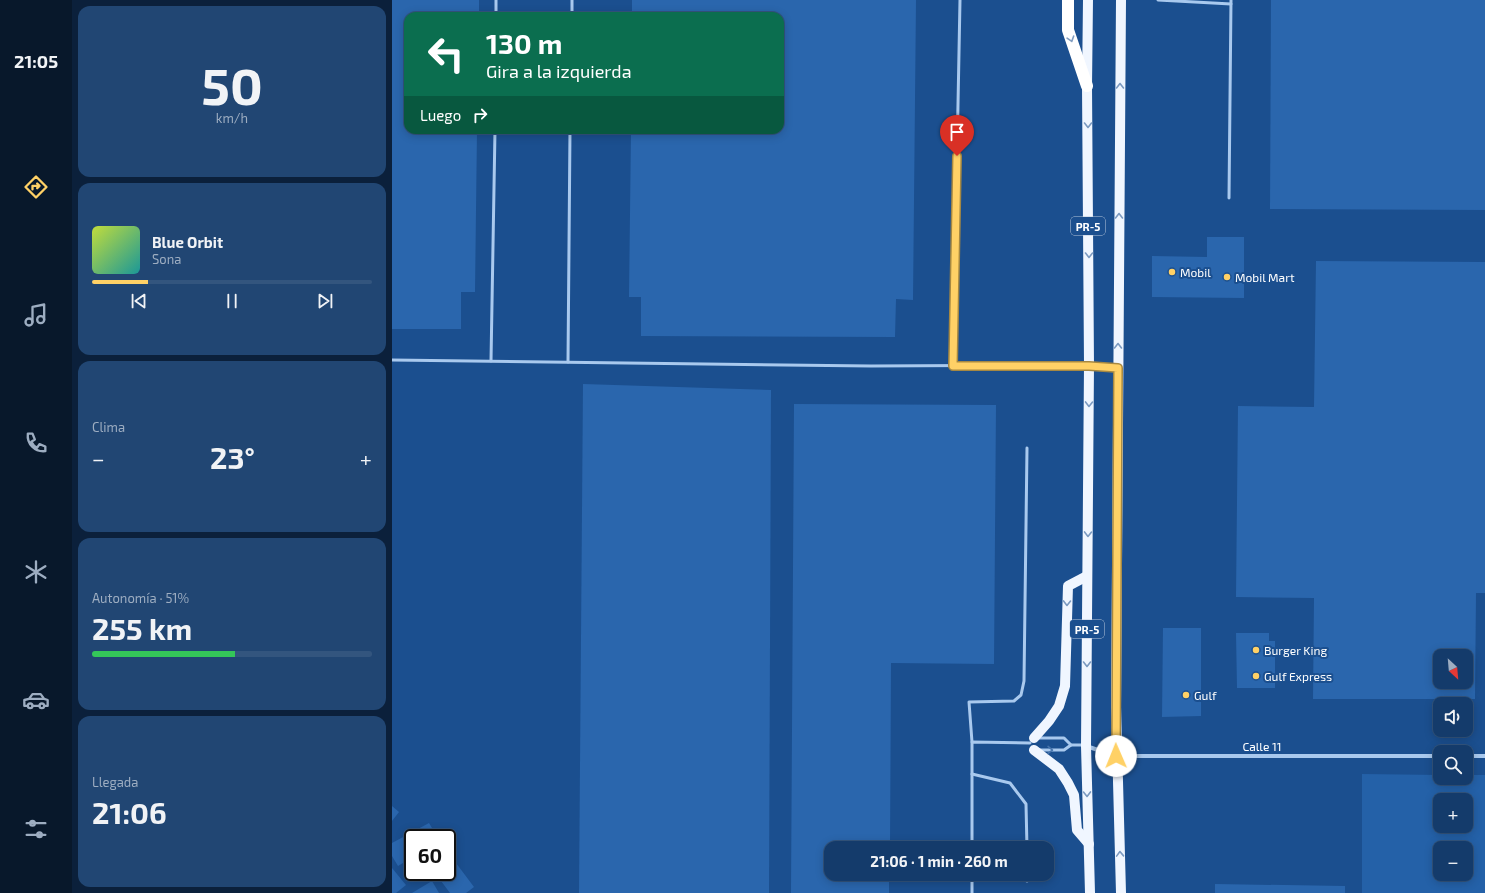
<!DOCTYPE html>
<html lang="es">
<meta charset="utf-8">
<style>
body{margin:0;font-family:"Exo 2",sans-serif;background:#214673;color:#f1f3f6;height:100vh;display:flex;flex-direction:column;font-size:15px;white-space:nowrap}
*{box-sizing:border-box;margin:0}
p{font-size:13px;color:#9dadc1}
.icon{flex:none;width:22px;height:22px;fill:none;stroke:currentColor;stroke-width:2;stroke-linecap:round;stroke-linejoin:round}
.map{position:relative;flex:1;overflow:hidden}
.sheet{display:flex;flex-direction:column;gap:6px;padding:6px;background:#0b203b;width:320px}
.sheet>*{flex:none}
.guide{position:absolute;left:12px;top:12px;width:380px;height:122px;border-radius:12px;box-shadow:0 2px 10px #0003,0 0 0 1px #33557e;background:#0b6e4f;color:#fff;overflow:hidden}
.needle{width:26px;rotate:154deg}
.fabs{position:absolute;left:1041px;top:649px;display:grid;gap:8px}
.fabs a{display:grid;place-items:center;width:40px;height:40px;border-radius:8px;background:#143b6b;box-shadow:0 2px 10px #0003,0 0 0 1px #33557e;font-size:20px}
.speed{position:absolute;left:12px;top:829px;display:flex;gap:8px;font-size:20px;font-weight:700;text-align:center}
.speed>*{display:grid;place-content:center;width:52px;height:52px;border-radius:50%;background:#143b6b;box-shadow:0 2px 10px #0003,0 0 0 1px #33557e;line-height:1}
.speed .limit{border:2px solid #111;border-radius:6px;background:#fff;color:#111}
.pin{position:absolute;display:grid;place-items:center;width:34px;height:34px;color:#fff;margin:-41px -17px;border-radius:50% 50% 50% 0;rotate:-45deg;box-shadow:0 0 4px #0007}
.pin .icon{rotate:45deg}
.me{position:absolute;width:44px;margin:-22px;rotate:359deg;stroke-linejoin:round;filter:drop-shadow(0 0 3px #0008)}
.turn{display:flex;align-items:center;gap:14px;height:84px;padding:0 16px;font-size:18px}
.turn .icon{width:52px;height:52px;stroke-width:2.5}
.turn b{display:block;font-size:28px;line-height:34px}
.then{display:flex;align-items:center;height:38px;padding:0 16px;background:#0003;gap:8px;font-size:15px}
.big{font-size:30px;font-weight:700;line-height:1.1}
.sheet .card{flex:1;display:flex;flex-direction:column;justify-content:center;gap:6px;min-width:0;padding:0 14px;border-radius:12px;background:#214673}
.sheet .dial{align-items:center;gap:0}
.dial b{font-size:52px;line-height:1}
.song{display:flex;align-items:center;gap:12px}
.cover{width:48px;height:48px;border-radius:6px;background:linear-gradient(135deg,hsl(70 70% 55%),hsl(180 70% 35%))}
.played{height:4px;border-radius:2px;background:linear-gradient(90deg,#ffd166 20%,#33557e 20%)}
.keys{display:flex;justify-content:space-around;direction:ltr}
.heat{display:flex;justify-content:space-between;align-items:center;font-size:22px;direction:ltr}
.charge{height:6px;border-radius:3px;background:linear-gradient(90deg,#34c759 51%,#33557e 0)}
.trip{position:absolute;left:432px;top:841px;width:230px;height:40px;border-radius:12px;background:#143b6b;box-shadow:0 2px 10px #0003,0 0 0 1px #33557e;font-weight:700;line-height:40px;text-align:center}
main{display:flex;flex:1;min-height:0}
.dock{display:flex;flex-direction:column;width:72px;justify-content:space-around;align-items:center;background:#08182b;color:#9dadc1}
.dock .icon{width:28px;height:28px}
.dock .on{color:#ffd166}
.dock b{font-size:18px;color:#f1f3f6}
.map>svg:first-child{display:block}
.green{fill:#2461a8;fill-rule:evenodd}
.building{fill:#2a66ad;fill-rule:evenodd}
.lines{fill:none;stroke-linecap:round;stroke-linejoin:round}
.lane{stroke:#a9c9ee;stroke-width:3}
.street{stroke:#a9c9ee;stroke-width:4}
.primary{stroke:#f0f6ff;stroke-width:10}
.highway{stroke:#fff;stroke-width:12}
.oneway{stroke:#829ec1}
.oneway2{stroke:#7b9ac1}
.oneway3{stroke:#4674ac}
.route-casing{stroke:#a68842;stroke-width:10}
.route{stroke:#ffd166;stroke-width:7}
.poi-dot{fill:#ffd166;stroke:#1b4f8f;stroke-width:1.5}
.labels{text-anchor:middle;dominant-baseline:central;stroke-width:4;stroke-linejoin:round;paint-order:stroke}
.shield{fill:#1b4f8f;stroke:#bbcadd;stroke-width:1}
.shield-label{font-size:11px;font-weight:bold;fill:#fff}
.poi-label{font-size:12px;fill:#fff;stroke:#1b4f8f;text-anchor:start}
.street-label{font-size:12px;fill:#fff;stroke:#1b4f8f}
</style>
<main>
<nav class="dock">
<b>21:05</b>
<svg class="icon on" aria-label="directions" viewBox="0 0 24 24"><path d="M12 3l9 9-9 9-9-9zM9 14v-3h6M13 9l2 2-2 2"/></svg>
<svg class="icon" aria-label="music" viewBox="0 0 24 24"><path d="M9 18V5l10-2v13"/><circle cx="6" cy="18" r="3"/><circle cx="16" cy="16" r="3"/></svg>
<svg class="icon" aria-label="phone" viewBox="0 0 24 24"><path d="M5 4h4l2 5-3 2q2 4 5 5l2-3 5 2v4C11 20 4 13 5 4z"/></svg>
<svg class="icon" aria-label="climate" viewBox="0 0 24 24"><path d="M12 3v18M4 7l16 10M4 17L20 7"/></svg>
<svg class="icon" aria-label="car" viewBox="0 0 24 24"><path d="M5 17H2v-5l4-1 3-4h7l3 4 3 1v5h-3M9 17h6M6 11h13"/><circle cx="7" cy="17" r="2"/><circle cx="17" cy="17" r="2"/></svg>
<svg class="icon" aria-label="filters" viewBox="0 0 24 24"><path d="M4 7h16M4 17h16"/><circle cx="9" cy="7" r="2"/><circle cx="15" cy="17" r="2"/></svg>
</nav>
<section class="sheet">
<div class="card dial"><b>50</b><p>km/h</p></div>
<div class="card">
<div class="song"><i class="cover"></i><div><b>Blue Orbit</b><p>Sona</p></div></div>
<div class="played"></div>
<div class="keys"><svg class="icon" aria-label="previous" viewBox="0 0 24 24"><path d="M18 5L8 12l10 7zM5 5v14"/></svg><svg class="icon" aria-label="pause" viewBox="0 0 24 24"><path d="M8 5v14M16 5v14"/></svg><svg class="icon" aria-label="next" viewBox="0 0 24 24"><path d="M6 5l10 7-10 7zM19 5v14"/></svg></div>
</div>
<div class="card"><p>Clima</p>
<div class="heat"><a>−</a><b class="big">23°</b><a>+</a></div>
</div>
<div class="card"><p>Autonomía · 51%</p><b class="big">255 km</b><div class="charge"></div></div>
<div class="card"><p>Llegada</p><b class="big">21:06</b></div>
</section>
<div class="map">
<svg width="1093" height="893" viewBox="0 0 1093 893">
<rect width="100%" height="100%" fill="#1b4f8f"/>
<!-- green -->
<path class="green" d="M970,774L1048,775V778H1074V775H1093V893H970ZM1048,800H1074V826H1048ZM1048,848H1074V874H1048Z"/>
<!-- building -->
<g class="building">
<path d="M0,0H87V16H16V130H85L83,292H69V329H0Z"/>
<path d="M240,0H524L521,300L504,299L503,337L249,336V297H237L239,130H388V16H240Z"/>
<path d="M879,0H1093V210L878,209Z"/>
<path d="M815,237H852V298L760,297V256L815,257Z"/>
<path d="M924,261L1093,262V593H1084L1083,699H921L922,598L844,597L846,406L922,407ZM1048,656H1074V682H1048Z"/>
<path d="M191,384L379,390L377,893H187Z"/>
<path d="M402,404L604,405L602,664L499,663L498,848H439V874H497V893H399Z"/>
<path d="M771,628H809V716L770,717Z"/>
<path d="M844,633H877V641H883V688H845Z"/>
<path d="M0,806L7,812L0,821Z"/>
<path d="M37,823L46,838H21V857L6,866L0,856V843Z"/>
<path d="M61,859L82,887L74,893H58L43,873L55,872V864Z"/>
<path d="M0,868L14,885L4,893H0Z"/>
<path d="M40,881L47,893H20Z"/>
<path d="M823,884L953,886V893H823Z"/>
</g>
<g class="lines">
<!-- lane -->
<g class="lane">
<path d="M766,0L839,4"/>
<path d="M104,16V0"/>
<path d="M180,16V0"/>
<path d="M837,198L839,0"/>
<path d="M0,360L479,366L697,365L725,368"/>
<path d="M99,361L103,130"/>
<path d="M176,362L178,130"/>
<path d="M561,366L568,0"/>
<path d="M645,738H672L679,745H693"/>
<path d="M580,742L577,702L622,701L629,695L632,681L635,448"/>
<path d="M646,750H672L679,745"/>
<path d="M580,774L618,783L634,804L635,848"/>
<path d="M580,848V742L638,743"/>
<path d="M580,874V893"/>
<path d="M635,874V881"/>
</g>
<!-- street -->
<g class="street">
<path d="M694,746L724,756H1048"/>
<path d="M1074,756H1093"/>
</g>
<!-- primary -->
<g class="primary">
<path d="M696,0L695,86L697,365L694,746L698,893"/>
<path d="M642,738L657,721L667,706L673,686L676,586L695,576"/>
<path d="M642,750L667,769L676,783L682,795L685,830L697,844"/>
<path d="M729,893L724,707L729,0"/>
</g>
<!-- highway -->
<path class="highway" d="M676,0V30L695,86"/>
</g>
<!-- one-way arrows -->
<defs><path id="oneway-chevron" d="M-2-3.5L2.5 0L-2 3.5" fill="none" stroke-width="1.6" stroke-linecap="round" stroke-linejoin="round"/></defs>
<use class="oneway" href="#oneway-chevron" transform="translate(679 39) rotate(72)"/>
<g class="oneway2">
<use href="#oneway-chevron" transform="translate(728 86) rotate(-90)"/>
<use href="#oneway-chevron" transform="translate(696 125) rotate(90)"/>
<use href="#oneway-chevron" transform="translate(727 216) rotate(-90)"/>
<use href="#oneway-chevron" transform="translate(697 255) rotate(90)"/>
<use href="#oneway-chevron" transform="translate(726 346) rotate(-90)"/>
<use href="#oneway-chevron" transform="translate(697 404) rotate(91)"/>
<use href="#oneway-chevron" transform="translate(696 534) rotate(91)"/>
<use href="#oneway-chevron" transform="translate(675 603) rotate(91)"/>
<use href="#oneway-chevron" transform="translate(695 664) rotate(90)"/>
<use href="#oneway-chevron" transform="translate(695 794) rotate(89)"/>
<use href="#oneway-chevron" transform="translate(728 854) rotate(-92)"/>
</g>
<use class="oneway3" href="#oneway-chevron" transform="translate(658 750) rotate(1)"/>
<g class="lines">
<defs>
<path id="route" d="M565,156L561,366H697L726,368L724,756"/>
</defs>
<!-- route casing -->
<use href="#route" class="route-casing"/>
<!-- route -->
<use href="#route" class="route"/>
</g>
<!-- markers -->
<g class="poi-dot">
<circle cx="780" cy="272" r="4"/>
<circle cx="835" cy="277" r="4"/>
<circle cx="864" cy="650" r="4"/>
<circle cx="864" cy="676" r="4"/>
<circle cx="794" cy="695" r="4"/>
</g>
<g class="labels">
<!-- shield labels -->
<g class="shield">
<rect x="679" y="217" width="34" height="18" rx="3"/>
<rect x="678" y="620" width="34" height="18" rx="3"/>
</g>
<g class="shield-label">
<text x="696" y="226">PR-5</text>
<text x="695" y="629">PR-5</text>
</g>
<!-- poi labels -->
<g class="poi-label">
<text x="788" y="272">Mobil</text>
<text x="843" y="277">Mobil Mart</text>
<text x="872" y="650">Burger King</text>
<text x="872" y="676">Gulf Express</text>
<text x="802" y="695">Gulf</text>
</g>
<!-- street labels -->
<g class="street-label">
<text x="870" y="746">Calle 11</text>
</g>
</g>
</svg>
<div class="fabs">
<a><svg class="needle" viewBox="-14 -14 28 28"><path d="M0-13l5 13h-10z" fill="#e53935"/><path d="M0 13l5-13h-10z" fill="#9dadc1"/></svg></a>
<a><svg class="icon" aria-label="sound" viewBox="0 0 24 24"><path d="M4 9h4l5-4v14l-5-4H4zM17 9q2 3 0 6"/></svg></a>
<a><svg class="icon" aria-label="search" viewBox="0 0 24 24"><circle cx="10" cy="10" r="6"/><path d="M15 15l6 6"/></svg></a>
<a>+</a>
<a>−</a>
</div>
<div class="speed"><div class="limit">60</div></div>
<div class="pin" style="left:565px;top:156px;background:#d93025"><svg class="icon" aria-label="arrive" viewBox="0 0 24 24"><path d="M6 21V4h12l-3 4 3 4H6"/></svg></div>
<svg class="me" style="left:724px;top:756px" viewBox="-20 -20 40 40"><circle r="19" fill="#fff"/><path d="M0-13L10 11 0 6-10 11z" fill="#ffd166"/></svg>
<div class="trip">21:06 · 1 min · 260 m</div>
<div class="guide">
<div class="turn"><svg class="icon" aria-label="left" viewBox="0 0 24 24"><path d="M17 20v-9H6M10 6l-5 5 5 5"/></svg><div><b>130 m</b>Gira a la izquierda</div></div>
<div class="then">Luego<svg class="icon" aria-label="right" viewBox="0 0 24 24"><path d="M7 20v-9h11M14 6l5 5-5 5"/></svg></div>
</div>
</div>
</main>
